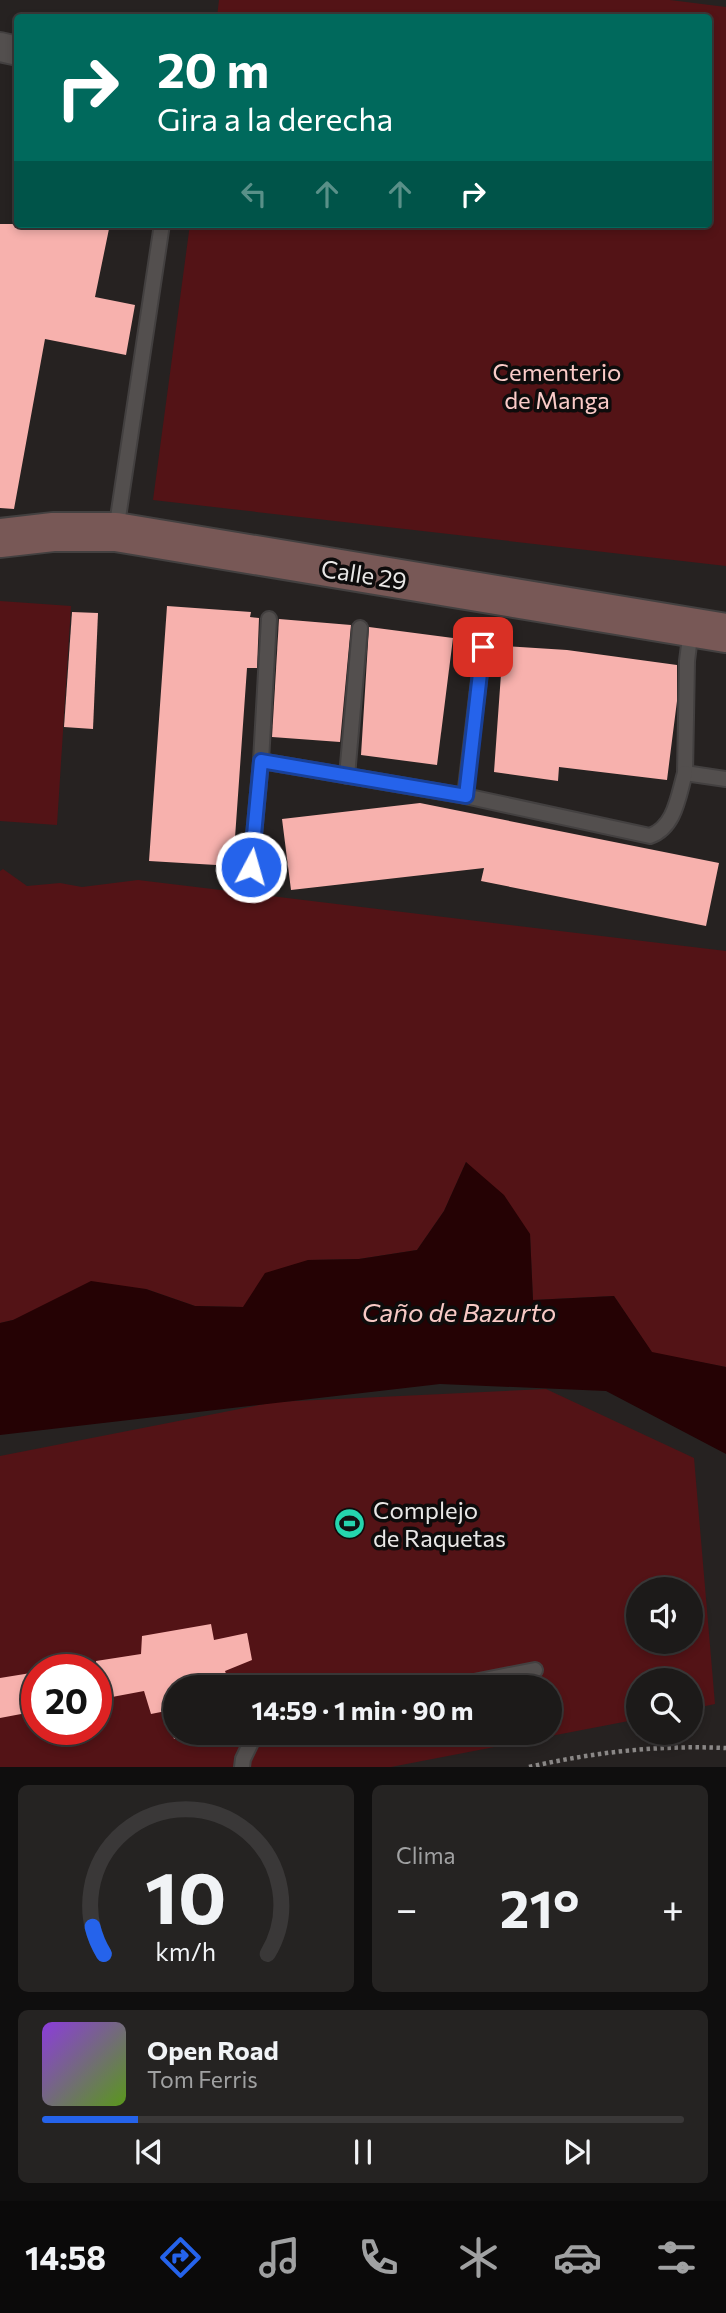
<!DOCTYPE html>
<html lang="es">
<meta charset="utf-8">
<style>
body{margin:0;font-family:Commissioner,sans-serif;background:#252322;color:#f1f3f6;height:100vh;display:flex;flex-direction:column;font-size:26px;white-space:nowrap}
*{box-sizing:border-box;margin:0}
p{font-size:23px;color:#a0a1a2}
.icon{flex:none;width:38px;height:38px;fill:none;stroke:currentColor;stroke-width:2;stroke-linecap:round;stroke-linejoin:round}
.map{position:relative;height:1767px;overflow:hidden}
.panel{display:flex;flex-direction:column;gap:18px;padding:18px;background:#0f0e0e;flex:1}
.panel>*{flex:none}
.top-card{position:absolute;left:14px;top:14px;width:698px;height:214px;border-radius:7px;box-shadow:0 4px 10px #0003,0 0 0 2px #3a3838;background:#00695c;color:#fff;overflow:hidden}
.buttons{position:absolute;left:626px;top:1577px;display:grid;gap:14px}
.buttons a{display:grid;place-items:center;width:77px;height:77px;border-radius:50%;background:#1c1a19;box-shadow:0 4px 10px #0003,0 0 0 2px #3a3838;font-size:35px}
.speed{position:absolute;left:21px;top:1654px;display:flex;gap:14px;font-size:35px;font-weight:700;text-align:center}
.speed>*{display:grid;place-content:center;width:91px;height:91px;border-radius:50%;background:#1c1a19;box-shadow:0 4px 10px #0003,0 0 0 2px #3a3838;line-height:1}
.speed .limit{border:10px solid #d22;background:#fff;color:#111}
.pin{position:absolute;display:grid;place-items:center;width:60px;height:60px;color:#fff;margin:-30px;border-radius:14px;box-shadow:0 4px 10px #0006}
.me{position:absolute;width:77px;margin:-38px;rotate:6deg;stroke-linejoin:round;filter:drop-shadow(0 0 5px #0008)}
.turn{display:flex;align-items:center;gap:24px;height:147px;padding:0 28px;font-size:32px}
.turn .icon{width:91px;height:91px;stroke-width:2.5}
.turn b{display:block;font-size:49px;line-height:60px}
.lanes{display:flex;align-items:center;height:66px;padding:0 28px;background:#0003;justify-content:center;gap:35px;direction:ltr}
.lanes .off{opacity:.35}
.big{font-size:52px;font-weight:700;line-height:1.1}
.panel .widget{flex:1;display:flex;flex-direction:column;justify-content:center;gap:10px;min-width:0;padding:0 24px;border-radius:10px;background:#252322}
.panel .dial{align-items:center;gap:0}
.dial svg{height:182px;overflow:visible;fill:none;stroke:#3a3838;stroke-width:7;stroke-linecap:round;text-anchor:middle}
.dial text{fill:#f1f3f6;stroke:none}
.song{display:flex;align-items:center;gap:21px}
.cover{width:84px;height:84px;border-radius:10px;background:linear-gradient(135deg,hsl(270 70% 55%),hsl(90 70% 35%))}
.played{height:7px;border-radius:4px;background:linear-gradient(90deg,#2563eb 15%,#3a3838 15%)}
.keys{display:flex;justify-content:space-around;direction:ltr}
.heat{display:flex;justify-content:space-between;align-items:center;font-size:38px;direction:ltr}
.panel .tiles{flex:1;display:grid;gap:18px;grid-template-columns:1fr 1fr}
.widget:last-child{grid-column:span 2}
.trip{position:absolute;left:163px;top:1675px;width:399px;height:70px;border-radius:35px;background:#1c1a19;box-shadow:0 4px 10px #0003,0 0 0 2px #3a3838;font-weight:700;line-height:70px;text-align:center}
.tab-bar{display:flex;height:112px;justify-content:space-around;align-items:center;background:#0b0a0a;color:#a0a1a2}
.tab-bar .icon{width:49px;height:49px}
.tab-bar .current{color:#2563eb}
.tab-bar b{font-size:32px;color:#f1f3f6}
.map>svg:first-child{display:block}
.green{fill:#531316;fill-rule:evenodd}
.water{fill:#250204}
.building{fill:#f7b1ad}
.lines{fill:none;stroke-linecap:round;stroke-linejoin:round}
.service-casing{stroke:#434040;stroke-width:18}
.minor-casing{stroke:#434040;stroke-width:32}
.secondary-casing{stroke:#434040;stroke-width:42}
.path{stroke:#8a8786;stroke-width:4.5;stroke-dasharray:3.5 3.5;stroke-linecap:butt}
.service{stroke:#534f4e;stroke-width:14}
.minor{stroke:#534f4e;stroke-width:28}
.secondary{stroke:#785856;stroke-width:38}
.route-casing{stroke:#184099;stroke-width:18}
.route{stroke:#2563eb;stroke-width:12}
.labels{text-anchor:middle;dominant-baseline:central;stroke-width:7;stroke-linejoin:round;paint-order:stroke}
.park-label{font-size:24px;fill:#facbc8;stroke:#0e0c0c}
.street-label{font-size:24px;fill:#e9e7e6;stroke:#0e0c0c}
.poi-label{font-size:24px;fill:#e9e7e6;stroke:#0e0c0c;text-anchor:start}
.water-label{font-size:26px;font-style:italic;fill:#f7c9c5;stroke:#0e0c0c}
</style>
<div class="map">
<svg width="726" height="1767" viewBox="0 0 726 1767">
<rect width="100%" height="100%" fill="#262221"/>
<!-- green -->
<g class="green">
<path d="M219,0H670L726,7V566L153,500L190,224H709V18L217,17Z"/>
<path d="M0,601L71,606L57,825L0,821Z"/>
<path d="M3,869L27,886L60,883L82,887L138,880L726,951V1367L652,1353L614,1296L533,1300L530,1234L466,1162L444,1211L417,1250L359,1259L308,1260L244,1307L195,1306L146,1289L0,1323V871Z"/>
<path d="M546,1389L694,1458L715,1704L691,1709V1680H639V1719L391,1767H0V1456L275,1402ZM639,1589H691V1642H639ZM37,1670H96V1729H37ZM175,1687H550V1732H175Z"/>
</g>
<!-- water -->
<path class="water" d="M466,1162L504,1195L530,1234L533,1300L614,1296L652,1352L726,1367V1454L606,1391L440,1384L0,1435V1323L13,1320L91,1281L146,1289L195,1306L243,1307L265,1273L308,1260L359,1259L417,1250L444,1211Z"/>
<!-- building -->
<g class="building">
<path d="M0,224H110L95,297L135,305L126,355L45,339L14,509L0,508Z"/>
<path d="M167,606L251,612L250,617L259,618L257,668H247L233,866L149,861Z"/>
<path d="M72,612L98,613L93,729L64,727Z"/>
<path d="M279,619L351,625L340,742L272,737Z"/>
<path d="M369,627L453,638L437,765L361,755Z"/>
<path d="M503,646L567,650L677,665V701L667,780L559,767L558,781L494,772Z"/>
<path d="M420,803L719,863L706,926L481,881L484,868L291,890L282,819Z"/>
<path d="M211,1624L214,1640L247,1633L252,1660L225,1671L231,1687H175V1732H207L174,1739L166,1711L151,1714L144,1691L96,1700V1661L141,1654L142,1636Z"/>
<path d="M37,1672V1711L0,1718V1678Z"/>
</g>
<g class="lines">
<defs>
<g id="service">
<path d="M116,531L162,224"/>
<path d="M691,629L687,661L685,773L726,779"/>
<path d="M261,761L465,796L650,836C675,827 678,797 685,773"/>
<path d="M347,776L360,628"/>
<path d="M465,796L483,647"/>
<path d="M251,867L261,761L269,619"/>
<path d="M449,1687L535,1670"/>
<path d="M242,1767L243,1759L256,1732"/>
</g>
<path id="minor" d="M0,47L18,51"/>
<path id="secondary" d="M0,538L53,532H116L726,633"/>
</defs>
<!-- service casing -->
<use href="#service" class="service-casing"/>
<!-- minor casing -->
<use href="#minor" class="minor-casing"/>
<!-- secondary casing -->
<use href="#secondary" class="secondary-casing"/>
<!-- path -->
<path class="path" d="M529,1767C595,1752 658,1745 726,1748"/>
<!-- service -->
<use href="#service" class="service"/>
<!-- minor -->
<use href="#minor" class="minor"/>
<!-- secondary -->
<use href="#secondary" class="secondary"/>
</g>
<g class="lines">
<defs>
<path id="route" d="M251,867L261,761L466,796L483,647"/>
</defs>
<!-- route casing -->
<use href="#route" class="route-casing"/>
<!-- route -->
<use href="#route" class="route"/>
</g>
<!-- icons -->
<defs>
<symbol id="stadium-disc" viewBox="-11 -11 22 22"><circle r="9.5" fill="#25d5ae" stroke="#0e0c0c"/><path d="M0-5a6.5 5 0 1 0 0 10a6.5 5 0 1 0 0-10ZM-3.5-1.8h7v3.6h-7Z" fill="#111"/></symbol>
</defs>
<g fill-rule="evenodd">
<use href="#stadium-disc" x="332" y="1506" width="35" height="35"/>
</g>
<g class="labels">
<!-- park labels -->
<g class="park-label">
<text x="557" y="371">Cementerio<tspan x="557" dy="28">de Manga</tspan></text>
</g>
<!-- street labels -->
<g class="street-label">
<text transform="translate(364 574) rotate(9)">Calle 29</text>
</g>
<!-- poi labels -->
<g class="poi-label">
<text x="373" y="1509">Complejo<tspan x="373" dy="28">de Raquetas</tspan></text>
</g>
<!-- water labels -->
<g class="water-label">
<text x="459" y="1311">Caño de Bazurto</text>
</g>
</g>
</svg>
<div class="buttons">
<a><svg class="icon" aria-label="sound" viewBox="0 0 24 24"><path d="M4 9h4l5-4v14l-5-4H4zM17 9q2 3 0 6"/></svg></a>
<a><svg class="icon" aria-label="search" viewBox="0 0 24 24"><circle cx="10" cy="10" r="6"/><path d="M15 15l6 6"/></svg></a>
</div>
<div class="speed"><div class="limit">20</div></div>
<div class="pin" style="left:483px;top:647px;background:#d93025"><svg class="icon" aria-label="arrive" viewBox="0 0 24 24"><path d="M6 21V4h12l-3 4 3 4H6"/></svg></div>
<svg class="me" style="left:251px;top:867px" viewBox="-20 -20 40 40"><circle r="17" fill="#2563eb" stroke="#fff" stroke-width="3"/><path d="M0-11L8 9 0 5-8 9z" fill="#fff"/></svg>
<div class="trip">14:59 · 1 min · 90 m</div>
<div class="top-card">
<div class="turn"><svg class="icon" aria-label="right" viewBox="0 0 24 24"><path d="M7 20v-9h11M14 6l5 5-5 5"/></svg><div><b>20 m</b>Gira a la derecha</div></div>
<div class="lanes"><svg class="icon off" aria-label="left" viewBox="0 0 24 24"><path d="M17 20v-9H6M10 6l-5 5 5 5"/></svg><svg class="icon off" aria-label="ahead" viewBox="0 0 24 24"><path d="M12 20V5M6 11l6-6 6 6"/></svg><svg class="icon off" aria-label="ahead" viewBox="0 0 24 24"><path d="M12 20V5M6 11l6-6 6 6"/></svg><svg class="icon" aria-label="right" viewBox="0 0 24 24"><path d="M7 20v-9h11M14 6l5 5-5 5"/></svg></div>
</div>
</div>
<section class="panel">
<div class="tiles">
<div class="widget dial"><svg viewBox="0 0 100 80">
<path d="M14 69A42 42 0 1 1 86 69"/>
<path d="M14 69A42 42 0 0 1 9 57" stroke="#2563eb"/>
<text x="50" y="56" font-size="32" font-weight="700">10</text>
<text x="50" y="72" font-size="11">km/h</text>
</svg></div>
<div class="widget"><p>Clima</p>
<div class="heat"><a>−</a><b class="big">21°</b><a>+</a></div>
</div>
<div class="widget">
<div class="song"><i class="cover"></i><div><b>Open Road</b><p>Tom Ferris</p></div></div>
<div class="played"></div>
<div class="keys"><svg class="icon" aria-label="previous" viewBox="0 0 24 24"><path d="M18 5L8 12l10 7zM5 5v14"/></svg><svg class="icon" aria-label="pause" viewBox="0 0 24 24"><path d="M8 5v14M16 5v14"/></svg><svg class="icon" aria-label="next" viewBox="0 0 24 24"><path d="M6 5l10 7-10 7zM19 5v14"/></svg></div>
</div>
</div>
</section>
<nav class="tab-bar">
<b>14:58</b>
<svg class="icon current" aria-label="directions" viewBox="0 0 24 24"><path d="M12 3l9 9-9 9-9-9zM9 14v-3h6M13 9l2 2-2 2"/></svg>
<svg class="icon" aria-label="music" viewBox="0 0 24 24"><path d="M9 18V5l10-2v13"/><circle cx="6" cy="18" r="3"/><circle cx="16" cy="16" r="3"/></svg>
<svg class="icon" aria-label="phone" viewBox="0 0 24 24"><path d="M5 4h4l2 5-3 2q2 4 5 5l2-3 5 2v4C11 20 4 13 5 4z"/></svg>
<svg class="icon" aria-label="climate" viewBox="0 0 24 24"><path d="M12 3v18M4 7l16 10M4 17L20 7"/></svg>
<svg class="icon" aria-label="car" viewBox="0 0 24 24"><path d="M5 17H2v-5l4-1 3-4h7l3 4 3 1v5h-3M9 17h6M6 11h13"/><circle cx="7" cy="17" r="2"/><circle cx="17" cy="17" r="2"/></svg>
<svg class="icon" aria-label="filters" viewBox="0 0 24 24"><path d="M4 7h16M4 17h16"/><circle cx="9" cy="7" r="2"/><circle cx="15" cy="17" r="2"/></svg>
</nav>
